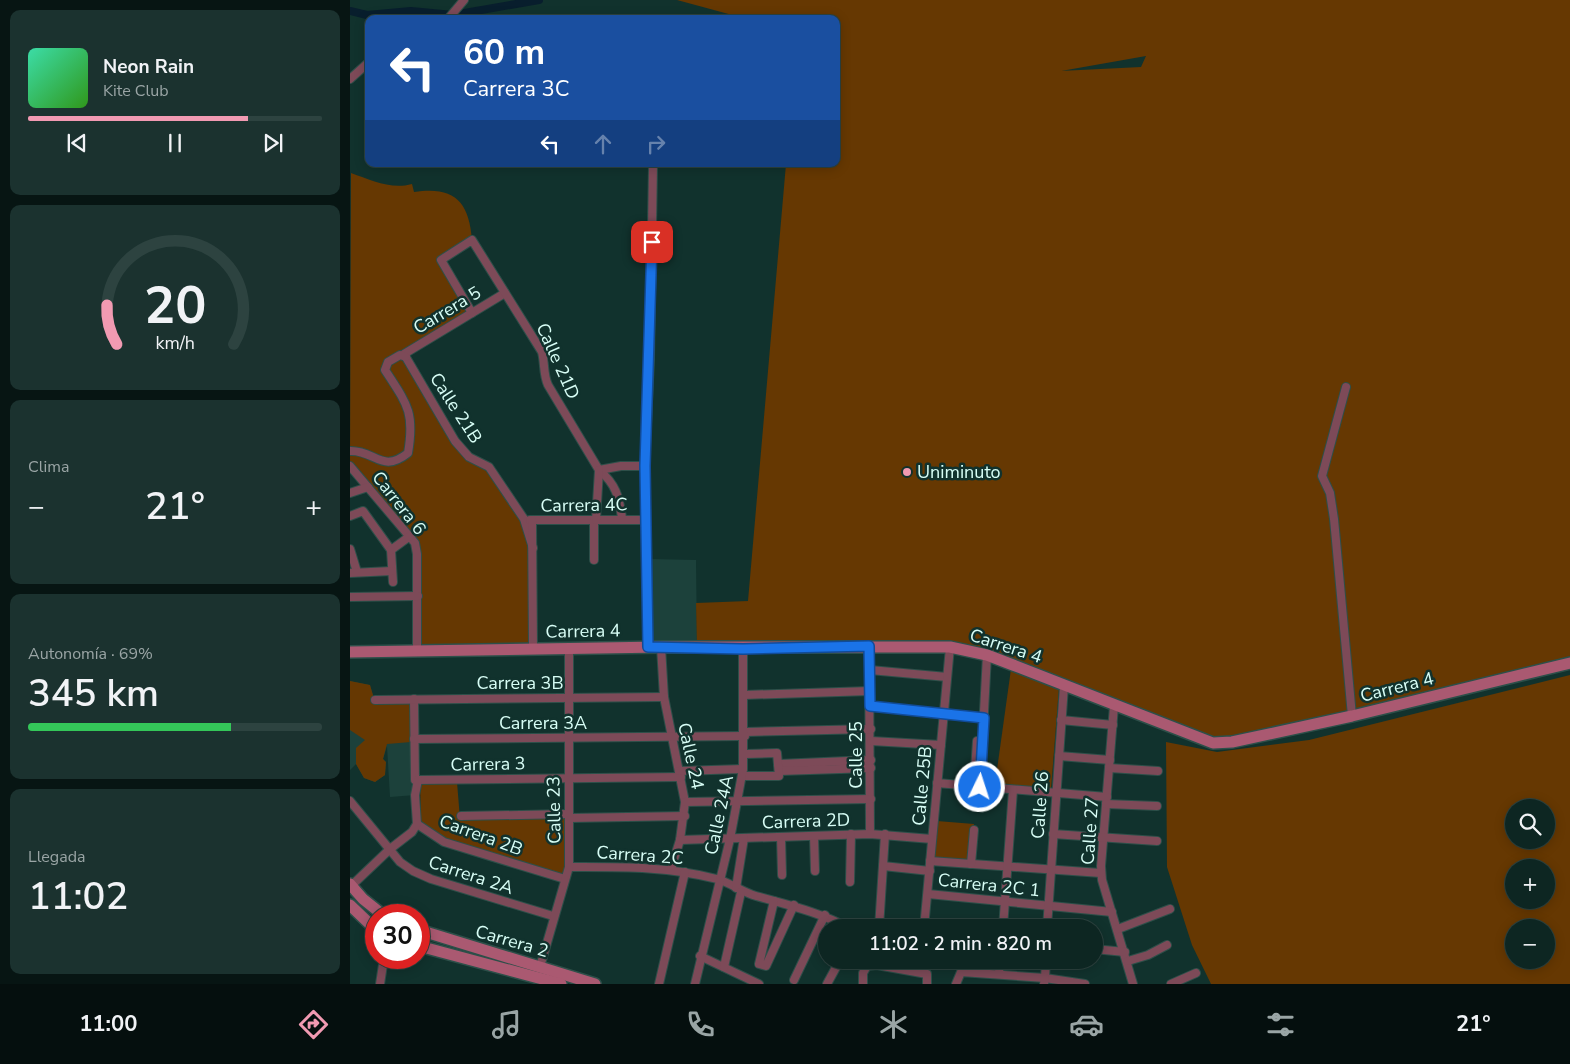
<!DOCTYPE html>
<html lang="es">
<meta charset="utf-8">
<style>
body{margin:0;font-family:"Nunito Sans",sans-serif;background:#1b322f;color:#f1f3f6;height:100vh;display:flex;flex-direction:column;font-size:19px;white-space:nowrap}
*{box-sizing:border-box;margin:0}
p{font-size:16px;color:#9aa5a5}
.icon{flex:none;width:28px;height:28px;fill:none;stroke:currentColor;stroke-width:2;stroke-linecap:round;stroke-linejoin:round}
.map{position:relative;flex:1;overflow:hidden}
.side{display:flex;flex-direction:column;gap:10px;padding:10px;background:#071513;width:350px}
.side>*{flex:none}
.top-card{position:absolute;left:15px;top:15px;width:475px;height:152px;border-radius:10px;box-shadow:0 2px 12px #0003,0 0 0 1px #2d4340;background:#1a4fa0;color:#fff;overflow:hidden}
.fabs{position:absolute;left:1155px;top:799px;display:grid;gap:10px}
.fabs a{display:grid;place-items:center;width:50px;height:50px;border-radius:50%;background:#0d2622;box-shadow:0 2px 12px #0003,0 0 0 1px #2d4340;font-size:25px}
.speed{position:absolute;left:15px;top:904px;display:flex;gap:10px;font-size:25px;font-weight:700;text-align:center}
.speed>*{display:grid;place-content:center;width:65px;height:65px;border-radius:50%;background:#0d2622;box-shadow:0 2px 12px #0003,0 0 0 1px #2d4340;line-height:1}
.speed .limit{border:8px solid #d22;background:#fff;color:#111}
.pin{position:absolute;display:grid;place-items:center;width:42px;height:42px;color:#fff;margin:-21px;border-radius:10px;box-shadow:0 2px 8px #0006}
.me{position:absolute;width:55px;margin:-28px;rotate:4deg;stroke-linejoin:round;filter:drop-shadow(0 0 4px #0008)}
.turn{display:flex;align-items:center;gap:18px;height:105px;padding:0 15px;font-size:22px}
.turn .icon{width:65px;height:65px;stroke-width:2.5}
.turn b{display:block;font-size:35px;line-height:42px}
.lanes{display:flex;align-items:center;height:48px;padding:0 15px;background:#0003;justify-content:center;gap:25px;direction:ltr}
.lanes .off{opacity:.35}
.big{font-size:38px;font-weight:600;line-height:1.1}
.side .card{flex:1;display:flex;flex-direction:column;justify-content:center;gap:8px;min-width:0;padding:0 18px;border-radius:10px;background:#1b322f}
.side .dial{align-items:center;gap:0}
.dial svg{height:130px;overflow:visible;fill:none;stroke:#2d4340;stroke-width:7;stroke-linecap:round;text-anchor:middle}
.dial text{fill:#f1f3f6;stroke:none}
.song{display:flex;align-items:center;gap:15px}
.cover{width:60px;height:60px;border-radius:8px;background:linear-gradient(135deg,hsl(160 70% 55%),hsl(110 70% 35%))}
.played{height:5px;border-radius:2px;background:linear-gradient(90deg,#f19ab2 75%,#2d4340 75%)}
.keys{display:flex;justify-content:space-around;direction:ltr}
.heat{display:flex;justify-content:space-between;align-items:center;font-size:28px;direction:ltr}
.charge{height:8px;border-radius:4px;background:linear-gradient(90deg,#34c759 69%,#2d4340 0)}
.trip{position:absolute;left:468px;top:919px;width:285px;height:50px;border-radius:25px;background:#0d2622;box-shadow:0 2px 12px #0003,0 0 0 1px #2d4340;font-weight:600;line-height:50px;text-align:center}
.menu{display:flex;height:80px;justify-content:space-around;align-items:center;background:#050f0e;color:#9aa5a5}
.menu .icon{width:35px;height:35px}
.menu .current{color:#f19ab2}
.menu b{font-size:22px;color:#f1f3f6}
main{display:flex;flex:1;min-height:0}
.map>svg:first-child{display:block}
.built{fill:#1c413b}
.green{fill:#663802;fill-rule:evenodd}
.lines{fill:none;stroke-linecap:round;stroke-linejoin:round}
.canal{stroke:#081e2d;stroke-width:8}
.street-casing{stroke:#2d4f49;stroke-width:10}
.secondary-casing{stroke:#2d4f49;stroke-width:14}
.street{stroke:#7d4a58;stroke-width:8}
.secondary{stroke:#aa5971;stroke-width:11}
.route-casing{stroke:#114b97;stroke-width:12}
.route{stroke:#1a73e8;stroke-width:9}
.poi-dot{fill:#f19ab2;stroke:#11322d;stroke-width:2}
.labels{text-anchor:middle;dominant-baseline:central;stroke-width:5;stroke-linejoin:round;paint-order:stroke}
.street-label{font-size:18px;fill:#d8fef6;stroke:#11322d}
.poi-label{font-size:18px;fill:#d8fef6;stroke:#11322d;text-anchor:start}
</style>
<main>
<section class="side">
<div class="card">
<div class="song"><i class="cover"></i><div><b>Neon Rain</b><p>Kite Club</p></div></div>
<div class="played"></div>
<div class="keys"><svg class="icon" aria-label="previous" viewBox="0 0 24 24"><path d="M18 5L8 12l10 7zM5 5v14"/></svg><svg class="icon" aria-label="pause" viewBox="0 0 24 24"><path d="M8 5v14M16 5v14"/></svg><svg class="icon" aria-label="next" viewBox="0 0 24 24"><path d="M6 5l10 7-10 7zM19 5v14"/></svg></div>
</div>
<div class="card dial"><svg viewBox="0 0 100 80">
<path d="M14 69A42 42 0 1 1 86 69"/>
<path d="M14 69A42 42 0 0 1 8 45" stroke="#f19ab2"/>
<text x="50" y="56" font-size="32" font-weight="700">20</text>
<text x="50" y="72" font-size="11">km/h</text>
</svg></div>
<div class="card"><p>Clima</p>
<div class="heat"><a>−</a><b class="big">21°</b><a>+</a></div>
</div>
<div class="card"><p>Autonomía · 69%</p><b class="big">345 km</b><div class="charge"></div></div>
<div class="card"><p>Llegada</p><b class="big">11:02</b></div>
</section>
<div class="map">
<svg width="1220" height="984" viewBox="0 0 1220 984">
<rect width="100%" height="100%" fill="#11322d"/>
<!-- built -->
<g class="built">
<path d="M299,559L346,560L347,647H302Z"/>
<path d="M0,681L20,685L25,702H62L65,795L40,797L37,746L33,759L36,762L35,775L25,782L14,778L6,764L0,770Z"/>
</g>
<!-- green -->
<g class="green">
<path d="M327,0H1220V663L1002,716L854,741L600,647H347L346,603L398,601L436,164H486V19H397ZM796,56L791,67L710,71H711Z"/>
<path d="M1,173C21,180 41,190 62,184L64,192C104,186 119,201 122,240L91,260L122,313L54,354L105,441L131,462L174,519L183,548V649L67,651L65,543L0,466Z"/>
<path d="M661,669L709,688L701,789L645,784Z"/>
<path d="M1220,675V984H861L842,945L817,867L816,742L867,752L959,740ZM1164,808H1196V840H1164ZM1164,868H1196V900H1164ZM1164,928H1196V960H1164Z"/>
<path d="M0,681L20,685L25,702H62L61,742L37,744L33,759L36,762L35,775L25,782L14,778L6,764V748L15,740L0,730Z"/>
<path d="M70,782H107L110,819L216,818L217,858L213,874C171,862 103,850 71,822Z"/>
<path d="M587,821L624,824L619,863L583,859Z"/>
</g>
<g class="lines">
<!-- canal -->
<path class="canal" d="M0,11L17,15L61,11L103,15L189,0"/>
<defs>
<g id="street">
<path d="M98,19L114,0"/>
<path d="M0,79L19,62"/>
<path d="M155,293L54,354L105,441L119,457L139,467L174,519L183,548"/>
<path d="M122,313L91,260L122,240L192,352C195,364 193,374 198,385L249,470C266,484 269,497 272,518"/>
<path d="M996,387L972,476L980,493L984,519L1002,716"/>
<path d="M0,451C25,450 32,474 58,453C65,412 57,404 35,370L38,362L50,355L56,357"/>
<path d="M0,466L65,543L67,554V651"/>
<path d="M249,470L271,466H295"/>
<path d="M0,493L18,487"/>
<path d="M0,516L13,511L41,550L43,582"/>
<path d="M180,520H295"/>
<path d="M182,520L183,649"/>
<path d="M244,520V560"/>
<path d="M246,520L249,470"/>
<path d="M0,549L7,572"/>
<path d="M41,550L60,536"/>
<path d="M0,573L42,571"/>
<path d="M0,597L68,596"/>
<path d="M519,646L520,834"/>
<path d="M298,647L295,466L300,359L303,164"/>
<path d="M311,647L314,697L335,802L330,840L321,869"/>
<path d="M520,670L597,677"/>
<path d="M394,695L520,691"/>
<path d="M64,699L65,780L331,777"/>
<path d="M25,700L314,697"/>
<path d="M520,706L634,718"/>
<path d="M764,706L751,866L752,880L783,984"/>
<path d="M711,720L763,725"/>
<path d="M395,732L521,729"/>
<path d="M64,739L395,736"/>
<path d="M521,741L591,745"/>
<path d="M709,756L760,760"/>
<path d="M428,764L521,760"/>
<path d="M759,768L808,771"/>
<path d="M329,771L393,769"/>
<path d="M429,771L521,768"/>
<path d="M392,776H429L427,753L395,754"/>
<path d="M587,783L757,797"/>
<path d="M624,786L627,741"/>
<path d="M630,787L637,655"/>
<path d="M0,801L50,862L63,871L81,879L203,916"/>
<path d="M335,802L521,799"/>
<path d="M756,804L807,806"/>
<path d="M111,816L219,814"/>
<path d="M219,818L335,816"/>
<path d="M67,824L94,842L215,879"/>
<path d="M703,834L807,841"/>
<path d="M464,836L465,871"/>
<path d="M431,837L432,875"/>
<path d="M330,840L520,834L582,839"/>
<path d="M580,861L751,873"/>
<path d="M621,864L624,830"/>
<path d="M533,866L580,871"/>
<path d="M219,867C269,867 318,866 367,879C381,883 392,892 406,896C438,905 469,912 499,928"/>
<path d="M500,882L501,834"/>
<path d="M1,886L40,849L62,832L67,824L65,795L68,780"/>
<path d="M386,888L394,838"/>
<path d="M578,894L762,912"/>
<path d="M424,901L409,964L416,966L444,905"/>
<path d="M529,928L535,834"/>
<path d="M574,928L600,647"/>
<path d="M653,928L663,790"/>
<path d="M697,928L714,686"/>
<path d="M768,929L820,909"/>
<path d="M744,949L775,952"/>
<path d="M350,956L409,984"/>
<path d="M696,960L695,978L735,984"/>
<path d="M778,961L798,955L817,945"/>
<path d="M190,967L219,867V648"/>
<path d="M374,967L391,892"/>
<path d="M649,974L650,960"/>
<path d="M444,980L475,915"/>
<path d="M30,984L34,958"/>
<path d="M309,984L335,872"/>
<path d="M345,984L380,839L393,769V649"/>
<path d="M477,984L490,960"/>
<path d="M513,984V973L517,966L527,965L577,974V984"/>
<path d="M606,984L611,972L695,978L694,984"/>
<path d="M821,984L846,973"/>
</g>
<g id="secondary">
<path d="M0,652L311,647H600L637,655L663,665L863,743L882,742L1002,716L1220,663"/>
<path d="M0,884L13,899L33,915"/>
<path d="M0,905L26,930"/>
<path d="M69,930L245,984"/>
<path d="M69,946L211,984"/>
</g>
</defs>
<!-- street casing -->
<use href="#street" class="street-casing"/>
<!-- secondary casing -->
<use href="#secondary" class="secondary-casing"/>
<!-- street -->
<use href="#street" class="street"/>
<!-- secondary -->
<use href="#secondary" class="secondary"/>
</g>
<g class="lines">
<defs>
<path id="route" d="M302,242L295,466L298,647L393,649L519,646L520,706L634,718L630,787"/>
</defs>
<!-- route casing -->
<use href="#route" class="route-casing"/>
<!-- route -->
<use href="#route" class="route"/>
</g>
<!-- markers -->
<circle class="poi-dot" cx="557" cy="472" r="5"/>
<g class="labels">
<!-- street labels -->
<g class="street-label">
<text transform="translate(97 310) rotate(-31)">Carrera 5</text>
<text transform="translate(208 361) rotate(66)">Calle 21D</text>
<text transform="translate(106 408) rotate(57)">Calle 21B</text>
<text transform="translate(49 503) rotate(52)">Carrera 6</text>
<text transform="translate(234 505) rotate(-1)">Carrera 4C</text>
<text transform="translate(233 631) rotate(-1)">Carrera 4</text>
<text transform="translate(656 646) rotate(18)">Carrera 4</text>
<text x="170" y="683">Carrera 3B</text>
<text transform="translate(1047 687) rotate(-14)">Carrera 4</text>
<text x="193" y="723">Carrera 3A</text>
<text transform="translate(506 755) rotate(-90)">Calle 25</text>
<text transform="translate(341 756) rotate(78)">Calle 24</text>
<text transform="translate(138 764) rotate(-1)">Carrera 3</text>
<text transform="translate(572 786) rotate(-85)">Calle 25B</text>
<text transform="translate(690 805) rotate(-86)">Calle 26</text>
<text transform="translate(204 810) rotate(-91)">Calle 23</text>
<text transform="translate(369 815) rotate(-78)">Calle 24A</text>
<text transform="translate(456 821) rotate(-2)">Carrera 2D</text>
<text transform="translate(740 831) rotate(-86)">Calle 27</text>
<text transform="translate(131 835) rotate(20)">Carrera 2B</text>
<text transform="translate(290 855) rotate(4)">Carrera 2C</text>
<text transform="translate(121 875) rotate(18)">Carrera 2A</text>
<text transform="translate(639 885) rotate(6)">Carrera 2C 1</text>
<text transform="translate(162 941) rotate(16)">Carrera 2</text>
</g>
<!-- poi labels -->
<g class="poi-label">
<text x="567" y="472">Uniminuto</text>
</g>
</g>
</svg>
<div class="fabs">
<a><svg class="icon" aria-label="search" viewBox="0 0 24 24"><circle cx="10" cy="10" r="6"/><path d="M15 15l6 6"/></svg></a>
<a>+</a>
<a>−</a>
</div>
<div class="speed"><div class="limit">30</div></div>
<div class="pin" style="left:302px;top:242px;background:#d93025"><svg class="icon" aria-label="arrive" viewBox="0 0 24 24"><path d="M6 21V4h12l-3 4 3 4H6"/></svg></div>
<svg class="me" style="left:630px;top:787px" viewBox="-20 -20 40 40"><circle r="17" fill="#1a73e8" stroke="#fff" stroke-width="3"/><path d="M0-11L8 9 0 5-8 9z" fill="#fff"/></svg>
<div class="trip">11:02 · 2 min · 820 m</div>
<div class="top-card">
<div class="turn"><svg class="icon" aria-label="left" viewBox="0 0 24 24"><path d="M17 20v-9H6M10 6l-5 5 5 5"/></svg><div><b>60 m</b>Carrera 3C</div></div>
<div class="lanes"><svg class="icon" aria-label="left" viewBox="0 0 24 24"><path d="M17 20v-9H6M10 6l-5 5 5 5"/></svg><svg class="icon off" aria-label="ahead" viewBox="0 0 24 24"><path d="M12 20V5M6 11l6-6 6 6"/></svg><svg class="icon off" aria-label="right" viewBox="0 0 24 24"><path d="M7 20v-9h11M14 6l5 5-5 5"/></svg></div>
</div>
</div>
</main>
<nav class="menu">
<b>11:00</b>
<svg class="icon current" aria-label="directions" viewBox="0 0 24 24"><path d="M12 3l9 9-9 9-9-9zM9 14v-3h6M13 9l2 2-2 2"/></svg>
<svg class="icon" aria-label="music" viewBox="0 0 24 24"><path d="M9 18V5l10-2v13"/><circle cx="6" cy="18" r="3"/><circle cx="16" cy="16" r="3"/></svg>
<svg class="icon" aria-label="phone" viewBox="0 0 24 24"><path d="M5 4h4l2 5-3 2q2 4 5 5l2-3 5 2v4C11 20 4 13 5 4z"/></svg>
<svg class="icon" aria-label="climate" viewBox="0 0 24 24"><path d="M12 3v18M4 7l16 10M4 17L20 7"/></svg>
<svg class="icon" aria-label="car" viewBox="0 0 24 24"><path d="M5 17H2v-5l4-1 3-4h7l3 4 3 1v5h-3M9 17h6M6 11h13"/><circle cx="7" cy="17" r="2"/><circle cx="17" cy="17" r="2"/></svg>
<svg class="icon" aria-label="filters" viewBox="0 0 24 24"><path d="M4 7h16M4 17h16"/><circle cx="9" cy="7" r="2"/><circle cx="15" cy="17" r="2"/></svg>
<b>21°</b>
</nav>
